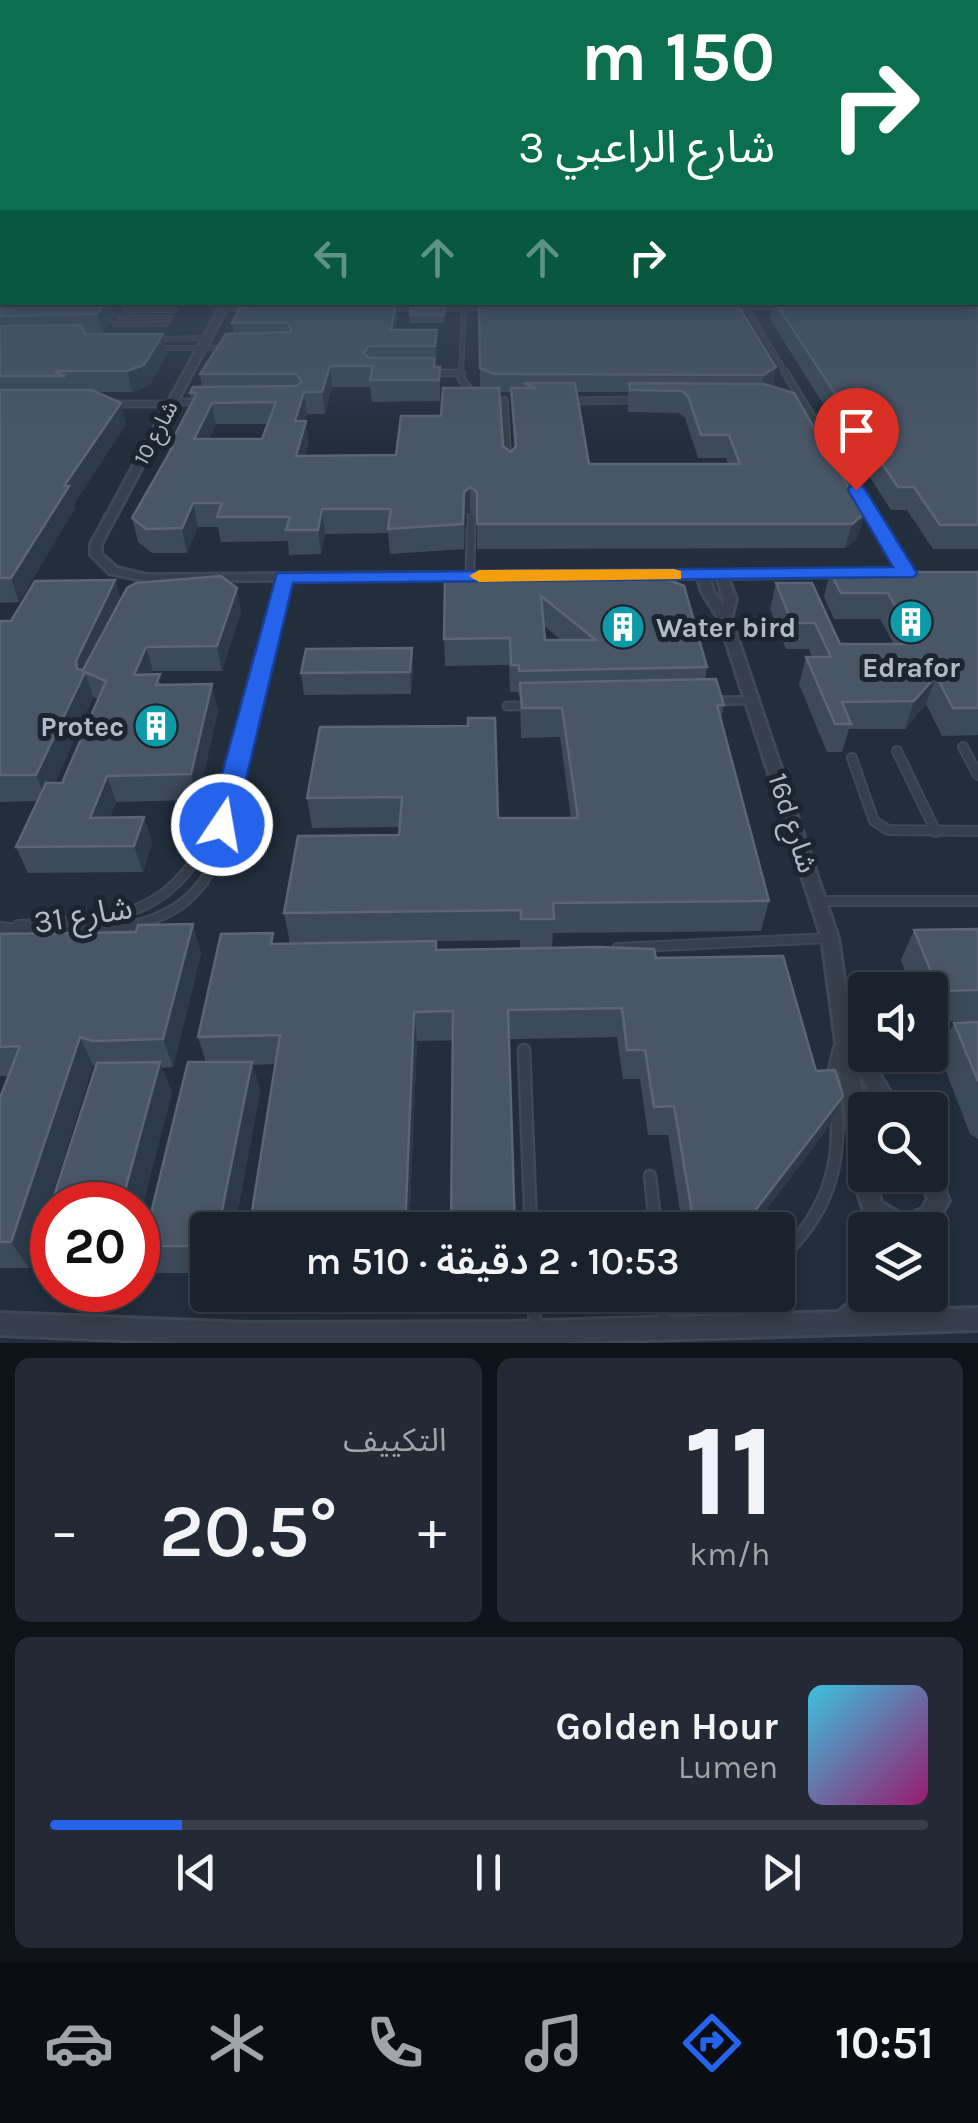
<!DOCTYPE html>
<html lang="ar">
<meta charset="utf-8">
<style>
body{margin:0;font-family:Karla,"Noto Sans Arabic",sans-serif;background:#232a35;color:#f1f3f6;direction:rtl;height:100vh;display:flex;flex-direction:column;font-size:38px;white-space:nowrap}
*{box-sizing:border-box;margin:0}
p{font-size:32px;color:#9fa4aa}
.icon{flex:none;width:55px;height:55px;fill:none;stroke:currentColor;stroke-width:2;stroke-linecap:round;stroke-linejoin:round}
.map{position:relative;height:1343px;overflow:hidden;direction:ltr}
.panel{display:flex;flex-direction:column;gap:15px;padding:15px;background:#0e1319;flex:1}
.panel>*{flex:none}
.banner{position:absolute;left:0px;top:0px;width:980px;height:305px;box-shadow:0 5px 15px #0003,0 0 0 2px #383f49;direction:rtl;background:#0b6e4f;color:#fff;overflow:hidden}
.buttons{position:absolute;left:848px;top:972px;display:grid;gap:20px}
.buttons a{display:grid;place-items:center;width:100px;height:100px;border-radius:10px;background:#1a222d;box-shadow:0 5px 15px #0003,0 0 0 2px #383f49;font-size:50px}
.speed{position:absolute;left:30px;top:1182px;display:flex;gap:20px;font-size:50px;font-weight:700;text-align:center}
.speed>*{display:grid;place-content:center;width:130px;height:130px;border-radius:50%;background:#1a222d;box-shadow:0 5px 15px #0003,0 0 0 2px #383f49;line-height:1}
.speed .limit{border:15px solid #d22;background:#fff;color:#111}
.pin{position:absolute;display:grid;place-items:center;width:85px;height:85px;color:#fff;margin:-102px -42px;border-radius:50% 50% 50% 0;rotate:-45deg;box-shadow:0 0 10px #0007}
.pin .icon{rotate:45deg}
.me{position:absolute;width:110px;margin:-55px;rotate:12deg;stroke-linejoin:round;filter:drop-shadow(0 0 8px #0008)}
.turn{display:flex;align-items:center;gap:35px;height:210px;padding:0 40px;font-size:45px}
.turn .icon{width:130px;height:130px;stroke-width:2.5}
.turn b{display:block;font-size:70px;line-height:85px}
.lanes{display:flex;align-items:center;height:95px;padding:0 40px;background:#0003;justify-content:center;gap:50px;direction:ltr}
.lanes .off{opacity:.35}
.big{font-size:75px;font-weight:600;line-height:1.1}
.panel .tile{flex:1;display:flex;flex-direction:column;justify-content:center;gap:15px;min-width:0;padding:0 35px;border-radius:15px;background:#232a35}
.panel .dial{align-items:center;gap:0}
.dial b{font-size:130px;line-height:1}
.song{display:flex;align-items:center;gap:30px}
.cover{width:120px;height:120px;border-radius:15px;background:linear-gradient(135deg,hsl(190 70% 55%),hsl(320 70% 35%))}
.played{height:10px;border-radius:5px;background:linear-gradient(90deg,#2563eb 15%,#383f49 15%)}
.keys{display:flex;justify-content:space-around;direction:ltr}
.heat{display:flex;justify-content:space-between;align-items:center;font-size:55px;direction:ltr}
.panel .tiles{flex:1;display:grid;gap:15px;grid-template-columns:1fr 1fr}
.tile:last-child{grid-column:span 2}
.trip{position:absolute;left:190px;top:1212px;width:605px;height:100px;border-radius:10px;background:#1a222d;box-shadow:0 5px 15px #0003,0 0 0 2px #383f49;font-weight:600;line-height:100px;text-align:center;direction:rtl}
.menu{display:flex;height:160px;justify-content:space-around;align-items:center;background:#0a0e12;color:#9fa4aa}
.menu .icon{width:70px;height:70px}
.menu .current{color:#2563eb}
.menu b{font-size:45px;color:#f1f3f6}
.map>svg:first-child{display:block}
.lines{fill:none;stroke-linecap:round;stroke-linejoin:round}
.lane-far4-casing{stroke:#3f4955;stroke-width:6}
.lane-far3-casing{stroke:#3f4955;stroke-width:9}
.lane-far2-casing{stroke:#3f4955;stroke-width:11}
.lane-far1-casing{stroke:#3f4955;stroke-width:12}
.lane-casing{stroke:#3f4955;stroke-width:15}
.street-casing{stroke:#3f4955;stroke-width:6}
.lane-far4{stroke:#36404c;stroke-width:4}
.lane-far3{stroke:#36404c;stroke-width:5}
.lane-far2{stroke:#36404c;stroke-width:6}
.lane-far1{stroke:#36404c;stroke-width:8}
.lane{stroke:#36404c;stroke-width:10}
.street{fill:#36404c;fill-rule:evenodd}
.wall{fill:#3d4a5a;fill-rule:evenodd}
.shaded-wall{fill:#2d3a49}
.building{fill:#495666;stroke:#5a6675;stroke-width:2.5;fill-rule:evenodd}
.route{fill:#2563eb;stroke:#184099;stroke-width:2.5}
.slow{fill:#f59e0b}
.labels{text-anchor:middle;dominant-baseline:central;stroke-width:10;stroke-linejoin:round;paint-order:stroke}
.far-street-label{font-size:22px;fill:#b1bac7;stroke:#1b2530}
.poi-label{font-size:28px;font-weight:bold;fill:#b1bac7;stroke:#1b2530;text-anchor:start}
.street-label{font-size:28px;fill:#b1bac7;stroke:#1b2530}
.near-street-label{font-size:32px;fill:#b1bac7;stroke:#1b2530}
</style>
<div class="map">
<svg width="978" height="1343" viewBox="0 0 978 1343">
<rect width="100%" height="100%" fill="#222e3c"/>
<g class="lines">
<defs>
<g id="lane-far4">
<path d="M130,303H179"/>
<path d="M734,307H777"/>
<path d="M746,307L787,375"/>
<path d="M224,309H247"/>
<path d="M389,309H417"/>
<path d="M439,309L487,308"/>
<path d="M125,310H175"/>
<path d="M119,317L170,318"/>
<path d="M114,324H167"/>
<path d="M156,339L207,338"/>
<path d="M161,348H223"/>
<path d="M432,373H462"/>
<path d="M461,375L464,308"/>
</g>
<g id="lane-far3">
<path d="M461,372V379L472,392"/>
<path d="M785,372L882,532"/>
<path d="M432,373H462"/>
<path d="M504,400L508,458"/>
<path d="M573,401L636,400"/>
<path d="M172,402H196"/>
<path d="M117,404H171"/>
<path d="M471,532V517"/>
</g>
<g id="lane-far2">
<path d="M880,529L907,573"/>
<path d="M470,576L471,529"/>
<path d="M718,701L751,700"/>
<path d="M507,706H526"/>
<path d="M243,735L285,577"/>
</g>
<g id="lane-far1">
<path d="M963,747L978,775"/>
<path d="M897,751L936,832"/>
<path d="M852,758L874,821L888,830L978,831"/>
<path d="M820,901H978"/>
<path d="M18,925C124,919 172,920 220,815"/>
<path d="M0,927C72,933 180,944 214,862C231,823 233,774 244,733"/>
<path d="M617,948L829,938"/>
</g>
<g id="lane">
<path d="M524,1050L531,1230"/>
<path d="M832,1078L840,1046"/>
<path d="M650,1176L656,1230"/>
<path d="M778,1259C825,1217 842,1168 836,1105"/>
<path d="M534,1295L535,1325"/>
<path d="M661,1295L664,1325"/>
</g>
<g id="street">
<path d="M223,302H230L101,544V554L117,568L147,575L586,572L592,575L590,577L147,581L109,573L91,555V544Z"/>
<path d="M846,571L850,572L852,574L850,576L728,578L736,599L731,619L838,938L852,1031L865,1050V1055H868L901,1110H880L859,1073L865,1116V1175H874L881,1202L904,1216L922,1209L928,1199L920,1175H930V1165L937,1168L949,1201L936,1223L921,1230H870L855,1184L822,938L719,619L702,592L698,578H641L635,575L641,572ZM709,578H717L724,599L723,606L714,592Z"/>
<path d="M865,1291V1295H888L885,1303L875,1311L978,1308V1330L549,1343H193L0,1335V1313L249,1323L506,1322L838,1312Z"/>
</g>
</defs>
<!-- lane-far4 casing -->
<use href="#lane-far4" class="lane-far4-casing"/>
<!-- lane-far3 casing -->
<use href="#lane-far3" class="lane-far3-casing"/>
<!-- lane-far2 casing -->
<use href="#lane-far2" class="lane-far2-casing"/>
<!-- lane-far1 casing -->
<use href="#lane-far1" class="lane-far1-casing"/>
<!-- lane casing -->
<use href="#lane" class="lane-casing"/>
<!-- street casing -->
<use href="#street" class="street-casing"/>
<!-- lane-far4 -->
<use href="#lane-far4" class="lane-far4"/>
<!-- lane-far3 -->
<use href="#lane-far3" class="lane-far3"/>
<!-- lane-far2 -->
<use href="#lane-far2" class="lane-far2"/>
<!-- lane-far1 -->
<use href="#lane-far1" class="lane-far1"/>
<!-- lane -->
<use href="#lane" class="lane"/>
<!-- street -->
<use href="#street" class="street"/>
</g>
<!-- wall -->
<g class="wall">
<path d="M0,252L124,302L102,334L167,354L149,386L132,392H97L126,424L74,504L75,508L19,602L0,603Z"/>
<path d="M978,276V549H933L907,510H891L840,431L770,319L773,302H978Z"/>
<path d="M479,302L776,367L773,385L771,386L864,514L857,539L845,548L477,549V516L470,511L465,516L464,549L390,554L388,533L325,534L321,554L289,555L288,541L221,542L218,527H198L187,553H152L138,542L132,518L169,453L168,448L192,402L190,393L202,386L200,374L234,334L232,323L398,315L395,330H437L436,367H440V401L372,402L370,387H332L325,414H307L305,421L309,443L305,456L396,455L441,416L486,388L480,386ZM499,392H511L514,448L511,452L503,446ZM577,392H628V412L679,413L685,418L698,458H726L728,464H589ZM216,424H268L262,439H209Z"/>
<path d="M445,306L444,323H410V315Z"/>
<path d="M830,572H978V735L942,736L926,704L905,729H849L842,752H827L799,684L806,657H812L809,649H786L770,609L776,583L840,644H894L880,619H834L824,597Z"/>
<path d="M573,574L707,667L705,679L724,705L721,719L769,901L761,931L553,933L552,948L656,958L816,1071L843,1096L830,1125L751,1230H683L668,1135H648L640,1079H623L617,1037L417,1041L409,1230H249L275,1064L253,1065L260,1092L234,1230H208V1273H156L143,1246L206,1062L198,1037L276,944L436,950L520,948V940L290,943L284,913L399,835V827L312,828L307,798L320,727L498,818H571L560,737L521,738L520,699L518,692H510L509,665L445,666L444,639L540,577L572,579ZM544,626L561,640H545Z"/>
<path d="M120,600L241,612L222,671H153L151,675L163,685L218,710L198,800L116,802L110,817H144L152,843L143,872L28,873L16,847L38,801L0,802V621H11ZM93,697L98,699L62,783H55Z"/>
<path d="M413,670L411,694L304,695L301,673Z"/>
<path d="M193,924L201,954L173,1067L162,1068L172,1092L138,1223V1205H52V1259L40,1239L96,1066L93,1065L29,1268H0V1098L8,1076H0V934L136,932Z"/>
<path d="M978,929V1021H930V990H912L901,960L914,930Z"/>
<path d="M978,1022V1139L970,1134L939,1053L954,1023Z"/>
</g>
<!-- shaded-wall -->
<g class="shaded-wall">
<path d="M105,302H124L102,334L97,314Z"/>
<path d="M396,302H397L398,315L392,350L391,330Z"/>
<path d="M437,330L438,350L436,367L435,346Z"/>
<path d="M163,334L167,354L149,386L132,392L127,371Z"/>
<path d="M330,366L332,387L325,414L322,392Z"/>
<path d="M776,367L773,385L760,393L763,375Z"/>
<path d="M304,392L307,414L298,443L295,421Z"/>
<path d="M121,403L126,424L74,504L75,508L19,602L11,578L64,486Z"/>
<path d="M212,403L216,424L199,462L194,439Z"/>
<path d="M306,421L309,443L299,479L296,456Z"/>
<path d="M470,487V511L465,516L464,549V492Z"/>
<path d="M193,503L198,527L187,553L182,528Z"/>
<path d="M322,509L325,534L321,554L318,530Z"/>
<path d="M864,514L857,539L845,548L852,524Z"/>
<path d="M115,580L122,604L85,672L93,697L47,801L36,775L76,661Z"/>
<path d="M237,588L241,612L222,671L217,646Z"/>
<path d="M146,647L153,671L141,700L134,675Z"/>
<path d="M412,648L413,670L411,694L410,672Z"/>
<path d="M936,676L926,704L905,729L914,701Z"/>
<path d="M212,684L218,710L198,800L191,774Z"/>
<path d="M107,776L116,802L100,844L90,818Z"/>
<path d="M144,817L152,843L143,872L134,846Z"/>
<path d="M193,924L201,954L173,1067L163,1039Z"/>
<path d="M414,1012L417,1041L409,1230H405Z"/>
<path d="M80,1037L93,1065L29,1268L11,1242Z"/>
<path d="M160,1062L172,1092L138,1223V1205H121Z"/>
<path d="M252,1062L260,1092L234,1230H218Z"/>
<path d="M843,1096L830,1125L751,1230H741Z"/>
</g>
<!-- building -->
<g class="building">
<path d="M0,252H2V302H105L97,314L0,316Z"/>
<path d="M978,293V525H940L914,487H898L845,409L775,302H978Z"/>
<path d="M243,302H396L391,330H437L435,346H369L363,353L369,358H434V367H440L439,380H370L373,366H330L322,392H304L295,421H306L296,456L396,455L401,416H441L443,388H499L503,446L511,452L516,446L511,388H536L524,383H575L589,464H740L729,435H701L688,396L682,391L630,390L629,383L764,384L794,393L864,514L852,524H477V492L470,487L464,492L463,524L388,529L391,509H322L318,530H286L290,517H217L222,503H193L182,528L146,529L132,518L172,448H168L197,393H190L193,387L296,386L302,382L296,374H200L226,334L292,332L288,323H232ZM276,402L262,439H194L212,403Z"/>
<path d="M479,302H736L776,367L763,375L494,374L480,368Z"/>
<path d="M412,306H445L444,315H410Z"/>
<path d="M81,325L85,334H163L144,365L127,371H54L65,376H0V326Z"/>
<path d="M0,390H92L121,403L64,486H69L11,578H0Z"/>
<path d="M539,570L540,577L574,579L573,574L653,573L684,586L707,667L519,671V665H511L510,638L444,639L445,578H507L506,571ZM541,596L596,640H545Z"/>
<path d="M830,572H978V708H953L936,676L914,701L842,702L851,724H835L806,657H831L815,623H792L776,583H812L840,644H916L888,593H841Z"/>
<path d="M221,576L237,588L217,646L146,647L134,675L160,674L156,685L212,684L191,774L107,776L90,818L144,817L134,846L16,847L46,783H62L106,681L85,672L36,775H0V621H11L35,581L115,580L76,661L77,669L83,670L127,588L136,583Z"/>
<path d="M412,648L410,672L301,673L306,649Z"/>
<path d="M716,679L724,705H717L769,901L553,903L554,919H521V910L284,913L298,836L399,835L402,797L307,798L320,727L468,726V718H495L498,818H578L562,708H522L520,683Z"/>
<path d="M193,924L163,1039L93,1041L80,1037L11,1242H0V1098L20,1046L0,1047V934L136,932L138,925Z"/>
<path d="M978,929V990L939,991L914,930Z"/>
<path d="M273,933L271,944L436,941V950L598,947L654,949L656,958L783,956L816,1071L835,1070L843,1096L741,1229L695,1230L674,1106L654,1107L645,1050H627L622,1008L508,1010L515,1230H451L453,1011L414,1012L405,1230H249L280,1035L198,1037L221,934Z"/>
<path d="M978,1022V1081L954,1023Z"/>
<path d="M160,1062L121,1205H52V1239H40L97,1063Z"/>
<path d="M188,1062H252L218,1230H208V1246H143Z"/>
</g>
<!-- sky -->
<linearGradient id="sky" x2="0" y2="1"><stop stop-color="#131921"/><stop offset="0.57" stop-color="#3e4c61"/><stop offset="1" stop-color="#3e4c61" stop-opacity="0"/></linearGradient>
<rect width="978" height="441" fill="url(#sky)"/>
<!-- route -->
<path class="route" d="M850,486H863L917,573L914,577L293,583L235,825L222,835L208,825L277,573L893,567L848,490Z"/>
<!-- slow -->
<path class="slow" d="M674,569L681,571V579L479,582L469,576L479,570Z"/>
<!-- icons -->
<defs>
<symbol id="building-disc" viewBox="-11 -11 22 22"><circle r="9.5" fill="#0f9aa8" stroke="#1b2530"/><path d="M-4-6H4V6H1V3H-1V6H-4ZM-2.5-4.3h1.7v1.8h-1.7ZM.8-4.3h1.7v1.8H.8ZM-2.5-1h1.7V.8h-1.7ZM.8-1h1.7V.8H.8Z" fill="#fff"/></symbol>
</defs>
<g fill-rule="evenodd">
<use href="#building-disc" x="886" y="597" width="50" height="50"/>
<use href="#building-disc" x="598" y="602" width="50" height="50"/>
<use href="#building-disc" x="131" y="701" width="50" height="50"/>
</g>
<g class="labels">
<!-- far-street labels -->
<g class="far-street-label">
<text transform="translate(156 433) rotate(-62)">شارع 10</text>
</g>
<!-- poi labels -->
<g class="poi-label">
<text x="656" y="627">Water bird</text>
<text x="911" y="667" text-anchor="middle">Edrafor</text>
<text x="124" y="726" text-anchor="end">Protec</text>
</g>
<!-- street labels -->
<g class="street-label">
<text transform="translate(793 823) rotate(72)">16d شارع</text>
</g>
<!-- near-street labels -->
<g class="near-street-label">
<text transform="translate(83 915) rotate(-9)">شارع 31</text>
</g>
</g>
</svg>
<div class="buttons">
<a><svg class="icon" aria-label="sound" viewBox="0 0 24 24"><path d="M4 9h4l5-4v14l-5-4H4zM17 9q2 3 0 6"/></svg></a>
<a><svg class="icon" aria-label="search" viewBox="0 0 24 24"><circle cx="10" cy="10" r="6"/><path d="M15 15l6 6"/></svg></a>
<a><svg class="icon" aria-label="layers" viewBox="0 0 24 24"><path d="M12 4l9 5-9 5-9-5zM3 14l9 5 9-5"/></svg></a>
</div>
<div class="speed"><div class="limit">20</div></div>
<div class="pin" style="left:856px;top:490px;background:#d93025"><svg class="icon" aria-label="arrive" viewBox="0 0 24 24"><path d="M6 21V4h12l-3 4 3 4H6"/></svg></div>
<svg class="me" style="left:222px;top:825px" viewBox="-20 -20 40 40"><circle r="17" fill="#2563eb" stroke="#fff" stroke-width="3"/><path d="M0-11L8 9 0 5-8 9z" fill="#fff"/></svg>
<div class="trip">10:53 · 2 دقيقة · 510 m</div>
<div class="banner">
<div class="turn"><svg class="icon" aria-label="right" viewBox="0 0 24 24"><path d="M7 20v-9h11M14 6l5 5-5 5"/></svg><div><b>150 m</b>شارع الراعبي 3</div></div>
<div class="lanes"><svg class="icon off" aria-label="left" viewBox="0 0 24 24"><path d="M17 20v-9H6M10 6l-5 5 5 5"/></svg><svg class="icon off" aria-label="ahead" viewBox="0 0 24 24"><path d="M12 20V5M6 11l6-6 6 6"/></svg><svg class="icon off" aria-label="ahead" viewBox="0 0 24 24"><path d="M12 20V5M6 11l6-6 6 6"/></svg><svg class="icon" aria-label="right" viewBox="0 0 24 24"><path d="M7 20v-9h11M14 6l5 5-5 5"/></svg></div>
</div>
</div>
<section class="panel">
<div class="tiles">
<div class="tile dial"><b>11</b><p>km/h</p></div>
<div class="tile"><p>التكييف</p>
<div class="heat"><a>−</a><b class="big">20.5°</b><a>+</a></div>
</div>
<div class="tile">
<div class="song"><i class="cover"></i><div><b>Golden Hour</b><p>Lumen</p></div></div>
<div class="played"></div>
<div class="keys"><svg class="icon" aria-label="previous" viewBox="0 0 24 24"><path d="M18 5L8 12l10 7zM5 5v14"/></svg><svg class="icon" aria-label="pause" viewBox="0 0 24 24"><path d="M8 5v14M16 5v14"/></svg><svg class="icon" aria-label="next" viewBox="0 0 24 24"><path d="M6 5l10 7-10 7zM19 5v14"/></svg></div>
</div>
</div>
</section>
<nav class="menu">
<b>10:51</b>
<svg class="icon current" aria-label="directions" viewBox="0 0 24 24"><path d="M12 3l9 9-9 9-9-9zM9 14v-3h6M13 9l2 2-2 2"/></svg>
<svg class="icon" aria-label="music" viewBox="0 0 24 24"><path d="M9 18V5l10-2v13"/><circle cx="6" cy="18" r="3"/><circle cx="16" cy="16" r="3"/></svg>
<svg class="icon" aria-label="phone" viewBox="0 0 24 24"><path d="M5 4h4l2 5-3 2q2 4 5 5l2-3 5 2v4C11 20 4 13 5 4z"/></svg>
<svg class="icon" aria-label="climate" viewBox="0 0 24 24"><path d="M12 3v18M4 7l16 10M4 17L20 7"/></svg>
<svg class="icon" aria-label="car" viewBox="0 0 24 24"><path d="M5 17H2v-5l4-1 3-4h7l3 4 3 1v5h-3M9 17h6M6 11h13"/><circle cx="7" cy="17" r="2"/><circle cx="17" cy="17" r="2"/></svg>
</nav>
